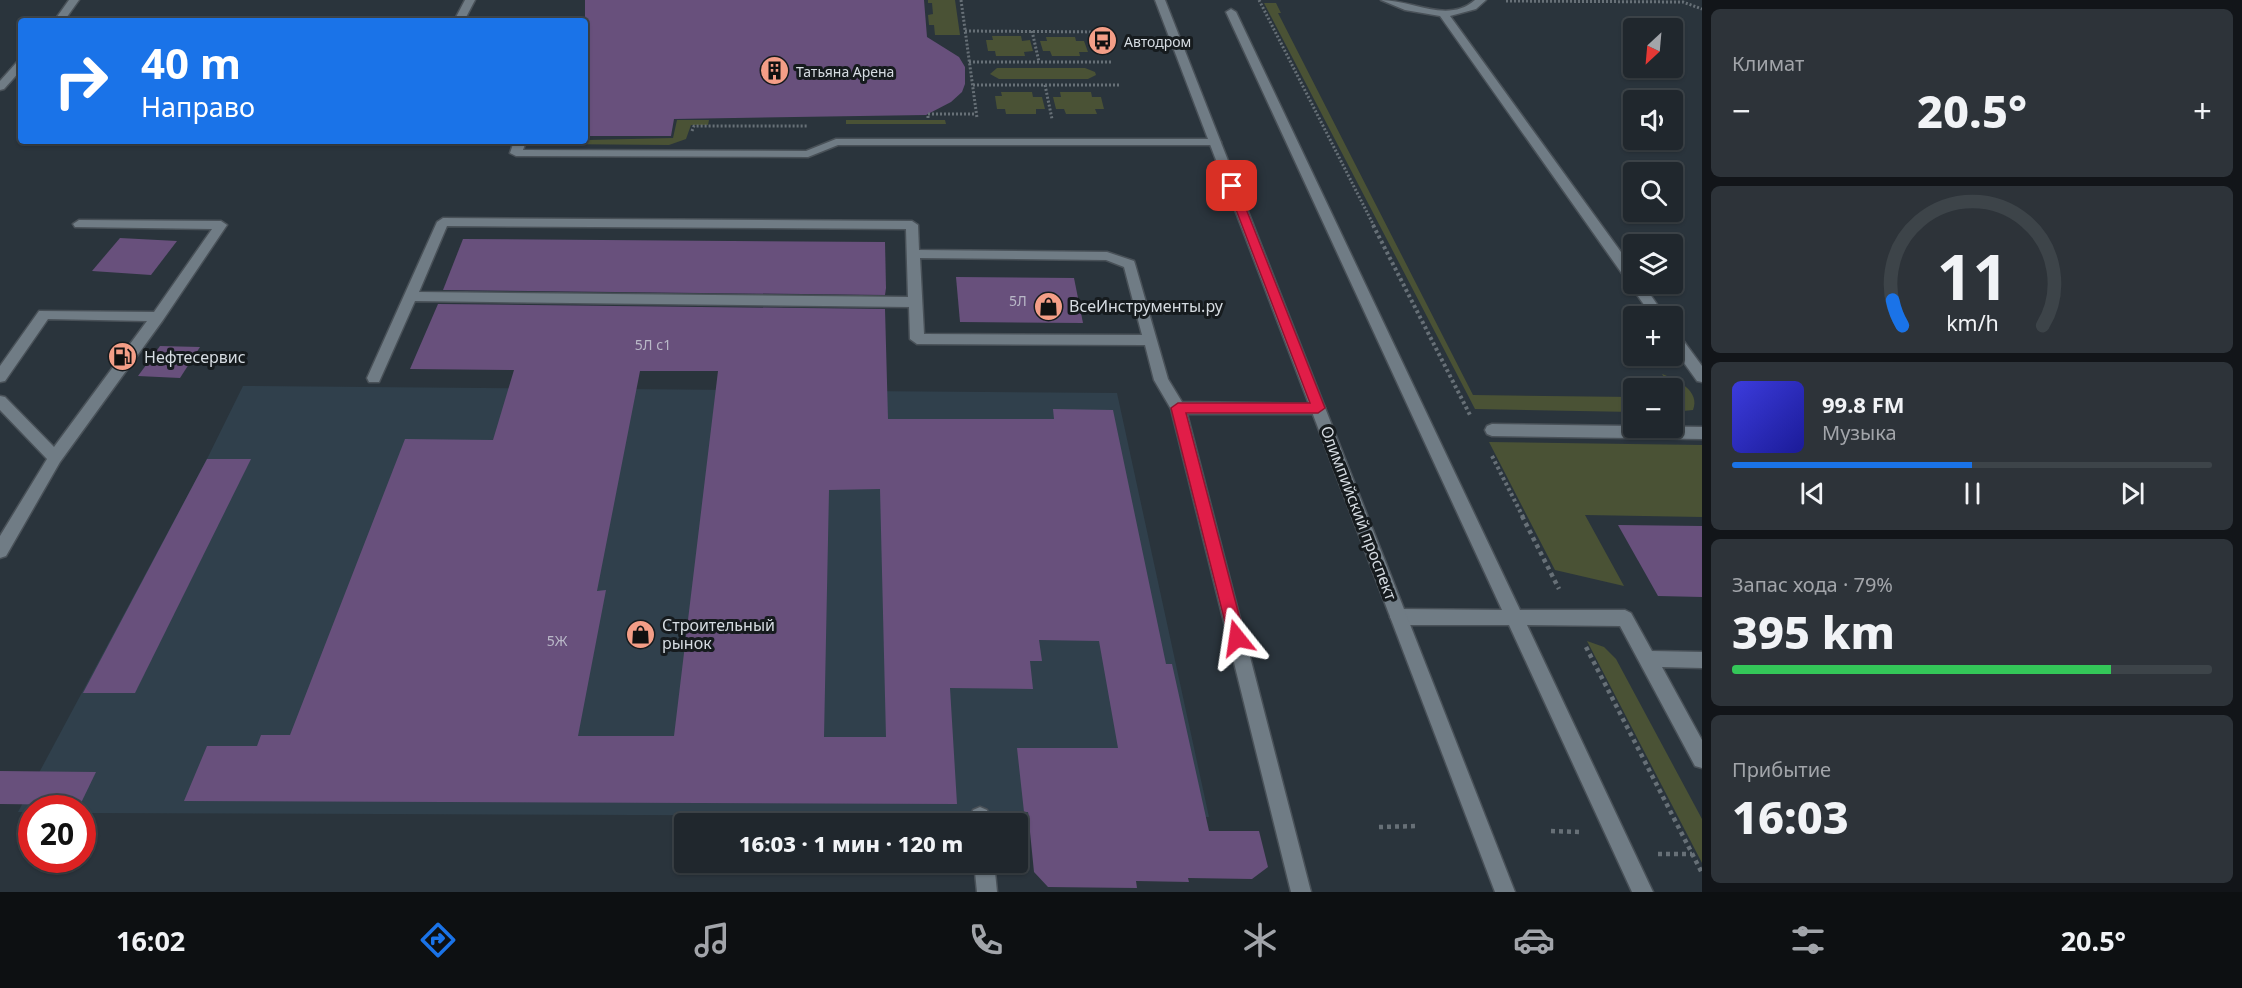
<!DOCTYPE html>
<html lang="ru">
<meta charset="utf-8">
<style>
body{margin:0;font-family:"Noto Sans",sans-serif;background:#2d3339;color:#f1f3f6;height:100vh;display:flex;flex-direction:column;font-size:22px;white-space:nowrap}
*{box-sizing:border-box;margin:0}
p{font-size:20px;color:#a2a5aa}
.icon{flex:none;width:33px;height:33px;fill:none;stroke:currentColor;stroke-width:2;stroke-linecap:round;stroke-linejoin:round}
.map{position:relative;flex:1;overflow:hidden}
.details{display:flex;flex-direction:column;gap:9px;padding:9px;background:#121519;width:540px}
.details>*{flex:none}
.guide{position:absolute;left:18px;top:18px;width:570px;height:126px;border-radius:6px;box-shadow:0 2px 4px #0004,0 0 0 2px #3d4449;background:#1a73e8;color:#fff;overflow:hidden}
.needle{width:39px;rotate:206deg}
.controls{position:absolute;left:1623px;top:18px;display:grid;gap:12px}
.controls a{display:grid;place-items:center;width:60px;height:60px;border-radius:6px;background:#20272d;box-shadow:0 2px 4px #0004,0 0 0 2px #3d4449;font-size:30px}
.speed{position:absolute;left:18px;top:795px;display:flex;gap:12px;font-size:30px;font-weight:700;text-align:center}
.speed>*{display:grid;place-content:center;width:78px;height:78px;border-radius:50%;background:#20272d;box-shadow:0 2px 4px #0004,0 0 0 2px #3d4449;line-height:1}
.speed .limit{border:9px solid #d22;background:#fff;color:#111}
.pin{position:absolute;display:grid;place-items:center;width:51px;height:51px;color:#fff;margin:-26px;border-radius:12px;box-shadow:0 3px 9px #0006}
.me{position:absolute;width:66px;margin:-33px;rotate:345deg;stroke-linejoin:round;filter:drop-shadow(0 0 4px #0008)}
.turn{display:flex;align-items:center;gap:21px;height:126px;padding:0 24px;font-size:27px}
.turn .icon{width:78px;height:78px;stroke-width:2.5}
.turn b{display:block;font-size:42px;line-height:51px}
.big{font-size:45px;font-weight:800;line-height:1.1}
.details .tile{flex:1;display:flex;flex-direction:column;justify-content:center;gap:9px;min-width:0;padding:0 21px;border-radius:9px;background:#2d3339}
.details .dial{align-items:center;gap:0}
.dial svg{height:156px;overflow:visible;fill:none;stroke:#3d4449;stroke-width:7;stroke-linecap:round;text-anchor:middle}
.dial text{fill:#f1f3f6;stroke:none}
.song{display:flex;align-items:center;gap:18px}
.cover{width:72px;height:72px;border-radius:9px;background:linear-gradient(135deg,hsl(240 70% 55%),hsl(240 70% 35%))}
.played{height:6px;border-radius:3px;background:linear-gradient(90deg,#1a73e8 50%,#3d4449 50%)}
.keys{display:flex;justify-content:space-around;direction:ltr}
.heat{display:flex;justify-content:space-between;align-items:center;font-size:33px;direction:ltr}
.charge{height:9px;border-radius:4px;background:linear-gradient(90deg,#34c759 79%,#3d4449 0)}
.trip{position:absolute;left:674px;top:813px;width:354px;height:60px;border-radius:6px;background:#20272d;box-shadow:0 2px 4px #0004,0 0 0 2px #3d4449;font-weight:800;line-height:60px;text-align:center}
.tab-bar{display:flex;height:96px;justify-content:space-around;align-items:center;background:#0d1012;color:#a2a5aa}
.tab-bar .icon{width:42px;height:42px}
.tab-bar .active{color:#1a73e8}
.tab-bar b{font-size:27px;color:#f1f3f6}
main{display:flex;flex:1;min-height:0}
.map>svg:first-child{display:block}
.built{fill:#30404c}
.green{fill:#4a5235}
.building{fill:#68507c;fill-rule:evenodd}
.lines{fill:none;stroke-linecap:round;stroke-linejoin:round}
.service-casing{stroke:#495158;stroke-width:3}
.tertiary-casing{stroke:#495158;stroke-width:3}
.path-far2{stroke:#677077;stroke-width:3;stroke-dasharray:2 2;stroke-linecap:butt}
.path-far1{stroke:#677077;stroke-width:4;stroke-dasharray:3 3;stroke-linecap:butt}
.path{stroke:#677077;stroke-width:4.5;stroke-dasharray:4 4;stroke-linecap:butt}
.service{fill:#707c85;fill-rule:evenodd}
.tertiary{fill:#707c85;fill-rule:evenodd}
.route{fill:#e11d48;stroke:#92132f;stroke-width:1.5}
.labels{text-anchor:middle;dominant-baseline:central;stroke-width:6;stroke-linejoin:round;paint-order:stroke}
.far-poi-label{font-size:14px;fill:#d6dce2;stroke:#161b1e;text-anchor:start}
.number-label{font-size:14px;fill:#bab9c8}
.poi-label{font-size:16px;fill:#d6dce2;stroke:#161b1e;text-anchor:start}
.street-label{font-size:16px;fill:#d6dce2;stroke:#161b1e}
</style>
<main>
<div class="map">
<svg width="1702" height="892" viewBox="0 0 1702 892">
<rect width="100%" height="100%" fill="#2a343c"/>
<!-- built -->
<path class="built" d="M243,386L1117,393L1209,817L83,813L82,808H32L31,812H18L207,459Z"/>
<!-- green -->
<g class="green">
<path d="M928,0H955L960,35H935L934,25H929L928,15L933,14L932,3H928Z"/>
<path d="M1264,3H1276L1281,13H1278L1473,395L1633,397V412L1475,409Z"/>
<path d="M992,36H1021L1022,41L1030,40L1033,51L1024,52L1025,56H996L995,51H988L986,40H993Z"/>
<path d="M1046,37H1075L1076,41H1084L1088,52H1079L1080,56H1052L1050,51H1043L1040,41H1047Z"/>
<path d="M997,68H1085L1095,72L1096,75L1088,79H999L990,74Z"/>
<path d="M1001,92H1032L1033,97H1042L1045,109H1036V114H1006L1005,109H997L995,96H1002Z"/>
<path d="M1060,92H1091L1092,97H1101L1104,109H1095L1097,114H1066L1064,109H1056L1053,97H1061Z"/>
<path d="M677,120H709L708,125H691L686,139L669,145L553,144L544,141L673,138Z"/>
<path d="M846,120H945L946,124H846Z"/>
<path d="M1662,374C1676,379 1701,391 1693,410L1673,412V398L1677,397Z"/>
<path d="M1489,442L1702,445V517L1585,515L1624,586L1555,570Z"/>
<path d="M1587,641L1604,647L1616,659L1702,819V863Z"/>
</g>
<!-- building -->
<g class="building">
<path d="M585,0H924L927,37L959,57L965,67V84L962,92L951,102L926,115L674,119L671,136H585Z"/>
<path d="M120,238L177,241L151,275L92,271Z"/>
<path d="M463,239L885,242L886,288L885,295L443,290Z"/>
<path d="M956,277L1074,278L1083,323L960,322Z"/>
<path d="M438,304L885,309L888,419H1054L1053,409L1113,410L1166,664H1172L1209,831H1259L1268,867L1252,879L1188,878L1189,882L1136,881L1137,888L1048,887L1034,872L1028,812H1024L1017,748H1118L1099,641L1039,640L1042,661H1030L1033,689L950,688L957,804L184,801L207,746H257L261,735H290L405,439L493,440L514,370L410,369ZM640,371H718L674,736H578L606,590L597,591ZM880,489L886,737H824L829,490Z"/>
<path d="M160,346L200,347L180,378L138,376Z"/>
<path d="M207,459H251L135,693H83Z"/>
<path d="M1618,525L1702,526V597L1658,596Z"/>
<path d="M0,771L96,772L80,805L0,804Z"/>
</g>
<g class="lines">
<defs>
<g id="service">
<path d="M69,0H79L64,21H54Z"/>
<path d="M465,0H475L464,21H454Z"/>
<path d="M1381,0C1412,0 1448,24 1475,0H1486L1476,9L1450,16L1634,270V284H1643L1665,316H1652L1440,16L1405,10Z"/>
<path d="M1231,9L1236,12L1520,610H1625L1631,613L1652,651L1702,652V668L1662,667L1702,740V768L1695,766L1620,626L1527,625L1653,892H1632L1509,625H1399L1393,622L1390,617L1393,612L1399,609L1502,610L1226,12Z"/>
<path d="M21,61V70L4,89L0,90V81L17,62Z"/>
<path d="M836,139H1215L1221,142L1215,145H838L808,157L516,156L510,153L514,141H526L523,150L806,151Z"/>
<path d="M443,218L912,221L918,225L919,250L1107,252L1134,261L1135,264L1168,379L1182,402L1323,404L1325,408L1323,412L1318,414H1187L1311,892H1291L1171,409L1154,380L1145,345L917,344L910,339L909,307L415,301L379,382H369L367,378L437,222ZM447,226L906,229L908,297L419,292ZM920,258L1106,260L1124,267L1142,335L924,334Z"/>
<path d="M79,220L221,221L227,225L163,320L60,462L6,556L0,558V536L47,459L0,410V396L5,397L54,447L147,321L48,319L5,381L0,382V366L39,311L154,312L212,229L75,227L73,224Z"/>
<path d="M1672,330L1677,332L1702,366V382L1697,381L1672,346Z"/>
<path d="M1492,424L1702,427V439L1492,436L1487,434L1485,430L1487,426Z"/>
<path d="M980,807L987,810L991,824H971L970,817L973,810Z"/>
<path d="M974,862H994L997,892H977Z"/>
</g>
<path id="tertiary" d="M1155,0H1165L1515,892H1495Z"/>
</defs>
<!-- service casing -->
<use href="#service" class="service-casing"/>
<!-- tertiary casing -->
<use href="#tertiary" class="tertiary-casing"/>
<!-- path-far2 -->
<g class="path-far2">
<path d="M961,0L977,118"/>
<path d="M1259,0L1374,226"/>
<path d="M1506,1L1683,2L1702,9"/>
<path d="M965,31L1104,32"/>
<path d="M1032,31L1039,62"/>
<path d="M969,62H1112"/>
<path d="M973,85H1120"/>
<path d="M1045,85L1052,119"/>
<path d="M928,118V114H976"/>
<path d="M692,131L694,126H807"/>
</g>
<!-- path-far1 -->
<g class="path-far1">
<path d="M1373,225L1470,415"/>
<path d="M1492,456L1523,517"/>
</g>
<!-- path -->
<g class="path">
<path d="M1522,516L1559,589"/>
<path d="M1586,647L1702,873"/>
<path d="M1379,827L1419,826"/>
<path d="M1551,831L1581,832"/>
<path d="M1658,854H1692"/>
</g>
<!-- service -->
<use href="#service" class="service"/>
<!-- tertiary -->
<use href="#tertiary" class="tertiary"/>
</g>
<!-- route -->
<path class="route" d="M1232,183L1237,186L1325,408L1318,413H1186L1245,638L1242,643L1237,646L1231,643L1229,638L1171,408L1178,403H1310L1227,186Z"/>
<!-- icons -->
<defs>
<symbol id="bus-disc" viewBox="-11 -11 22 22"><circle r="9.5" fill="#f49e87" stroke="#161b1e"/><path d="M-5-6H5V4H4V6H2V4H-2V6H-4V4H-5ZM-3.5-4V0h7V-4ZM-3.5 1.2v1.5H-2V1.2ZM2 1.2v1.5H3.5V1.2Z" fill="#111"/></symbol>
<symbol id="building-disc" viewBox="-11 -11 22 22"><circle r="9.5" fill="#f49e87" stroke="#161b1e"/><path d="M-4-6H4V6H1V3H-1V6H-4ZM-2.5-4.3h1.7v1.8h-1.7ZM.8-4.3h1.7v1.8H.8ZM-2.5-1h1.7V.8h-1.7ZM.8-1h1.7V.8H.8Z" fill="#111"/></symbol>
<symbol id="shop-disc" viewBox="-11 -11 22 22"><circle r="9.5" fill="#f49e87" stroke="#161b1e"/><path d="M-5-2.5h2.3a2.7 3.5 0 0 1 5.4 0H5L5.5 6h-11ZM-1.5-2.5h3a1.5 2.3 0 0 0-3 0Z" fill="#111"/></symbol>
<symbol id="fuel-disc" viewBox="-11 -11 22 22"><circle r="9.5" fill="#f49e87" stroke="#161b1e"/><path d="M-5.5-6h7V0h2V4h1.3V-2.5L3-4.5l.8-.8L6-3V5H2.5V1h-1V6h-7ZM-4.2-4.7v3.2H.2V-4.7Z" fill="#111"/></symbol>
</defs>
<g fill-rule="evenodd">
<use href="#bus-disc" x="1086" y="24" width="33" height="33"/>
<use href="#building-disc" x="758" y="54" width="33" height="33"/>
<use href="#shop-disc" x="1032" y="290" width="33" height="33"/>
<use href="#fuel-disc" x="106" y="340" width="33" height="33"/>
<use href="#shop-disc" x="624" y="618" width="33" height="33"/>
</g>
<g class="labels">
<!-- far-poi labels -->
<g class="far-poi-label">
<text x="1124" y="41">Автодром</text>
<text x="796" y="71">Татьяна Арена</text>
</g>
<!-- number labels -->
<g class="number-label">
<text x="1018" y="300">5Л</text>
<text x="653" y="344">5Л с1</text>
<text x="557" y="640">5Ж</text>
</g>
<!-- poi labels -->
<g class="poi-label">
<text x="1069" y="306">ВсеИнструменты.ру</text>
<text x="144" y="357">Нефтесервис</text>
<text x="662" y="625">Строительный<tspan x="662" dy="18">рынок</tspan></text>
</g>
<!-- street labels -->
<g class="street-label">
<text transform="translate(1359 513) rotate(69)">Олимпийский проспект</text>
</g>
</g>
</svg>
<div class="controls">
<a><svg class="needle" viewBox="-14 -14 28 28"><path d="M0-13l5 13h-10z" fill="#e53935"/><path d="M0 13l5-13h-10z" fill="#a2a5aa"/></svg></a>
<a><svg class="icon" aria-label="sound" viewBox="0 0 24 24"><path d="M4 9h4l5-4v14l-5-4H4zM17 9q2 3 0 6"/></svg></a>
<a><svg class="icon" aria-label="search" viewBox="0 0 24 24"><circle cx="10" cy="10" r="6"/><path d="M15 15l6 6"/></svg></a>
<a><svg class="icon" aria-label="layers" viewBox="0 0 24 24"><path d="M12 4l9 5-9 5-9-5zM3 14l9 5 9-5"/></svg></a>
<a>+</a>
<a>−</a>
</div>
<div class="speed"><div class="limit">20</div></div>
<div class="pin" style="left:1232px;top:186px;background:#d93025"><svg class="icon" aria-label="arrive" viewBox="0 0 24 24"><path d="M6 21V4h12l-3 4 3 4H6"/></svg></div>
<svg class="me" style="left:1237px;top:638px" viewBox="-20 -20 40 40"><path d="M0-17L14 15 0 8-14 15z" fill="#e11d48" stroke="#fff" stroke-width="4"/></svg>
<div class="trip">16:03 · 1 мин · 120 m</div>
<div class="guide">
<div class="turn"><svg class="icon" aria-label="right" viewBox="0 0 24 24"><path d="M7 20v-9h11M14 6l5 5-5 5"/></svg><div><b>40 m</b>Направо</div></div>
</div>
</div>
<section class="details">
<div class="tile"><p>Климат</p>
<div class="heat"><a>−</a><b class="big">20.5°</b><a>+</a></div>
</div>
<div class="tile dial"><svg viewBox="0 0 100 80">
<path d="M14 69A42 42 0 1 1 86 69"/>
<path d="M14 69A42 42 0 0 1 9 56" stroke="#1a73e8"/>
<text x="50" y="56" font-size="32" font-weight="700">11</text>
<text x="50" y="72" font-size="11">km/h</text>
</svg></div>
<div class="tile">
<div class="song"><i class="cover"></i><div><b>99.8 FM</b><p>Музыка</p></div></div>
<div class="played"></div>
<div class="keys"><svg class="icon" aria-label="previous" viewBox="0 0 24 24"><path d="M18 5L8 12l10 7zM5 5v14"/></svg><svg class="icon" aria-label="pause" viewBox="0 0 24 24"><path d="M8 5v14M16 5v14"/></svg><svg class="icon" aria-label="next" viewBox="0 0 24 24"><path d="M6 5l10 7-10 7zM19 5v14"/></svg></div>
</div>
<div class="tile"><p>Запас хода · 79%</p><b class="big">395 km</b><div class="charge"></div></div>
<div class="tile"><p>Прибытие</p><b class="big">16:03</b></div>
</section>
</main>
<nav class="tab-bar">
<b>16:02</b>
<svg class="icon active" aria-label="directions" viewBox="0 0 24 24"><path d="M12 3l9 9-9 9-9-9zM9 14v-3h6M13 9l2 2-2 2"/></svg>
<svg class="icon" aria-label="music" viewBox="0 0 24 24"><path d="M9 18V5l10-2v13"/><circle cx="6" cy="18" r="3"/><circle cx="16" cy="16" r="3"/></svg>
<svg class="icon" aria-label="phone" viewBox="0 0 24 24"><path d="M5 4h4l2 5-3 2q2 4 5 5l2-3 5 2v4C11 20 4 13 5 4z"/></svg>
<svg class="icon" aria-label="climate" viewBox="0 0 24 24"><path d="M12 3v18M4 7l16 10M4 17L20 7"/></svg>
<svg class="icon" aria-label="car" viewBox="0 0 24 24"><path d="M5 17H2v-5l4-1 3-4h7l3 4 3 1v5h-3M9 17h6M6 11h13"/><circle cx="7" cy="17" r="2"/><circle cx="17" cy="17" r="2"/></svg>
<svg class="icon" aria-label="filters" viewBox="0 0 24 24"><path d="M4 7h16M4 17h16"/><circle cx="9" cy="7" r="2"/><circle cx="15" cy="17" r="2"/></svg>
<b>20.5°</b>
</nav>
